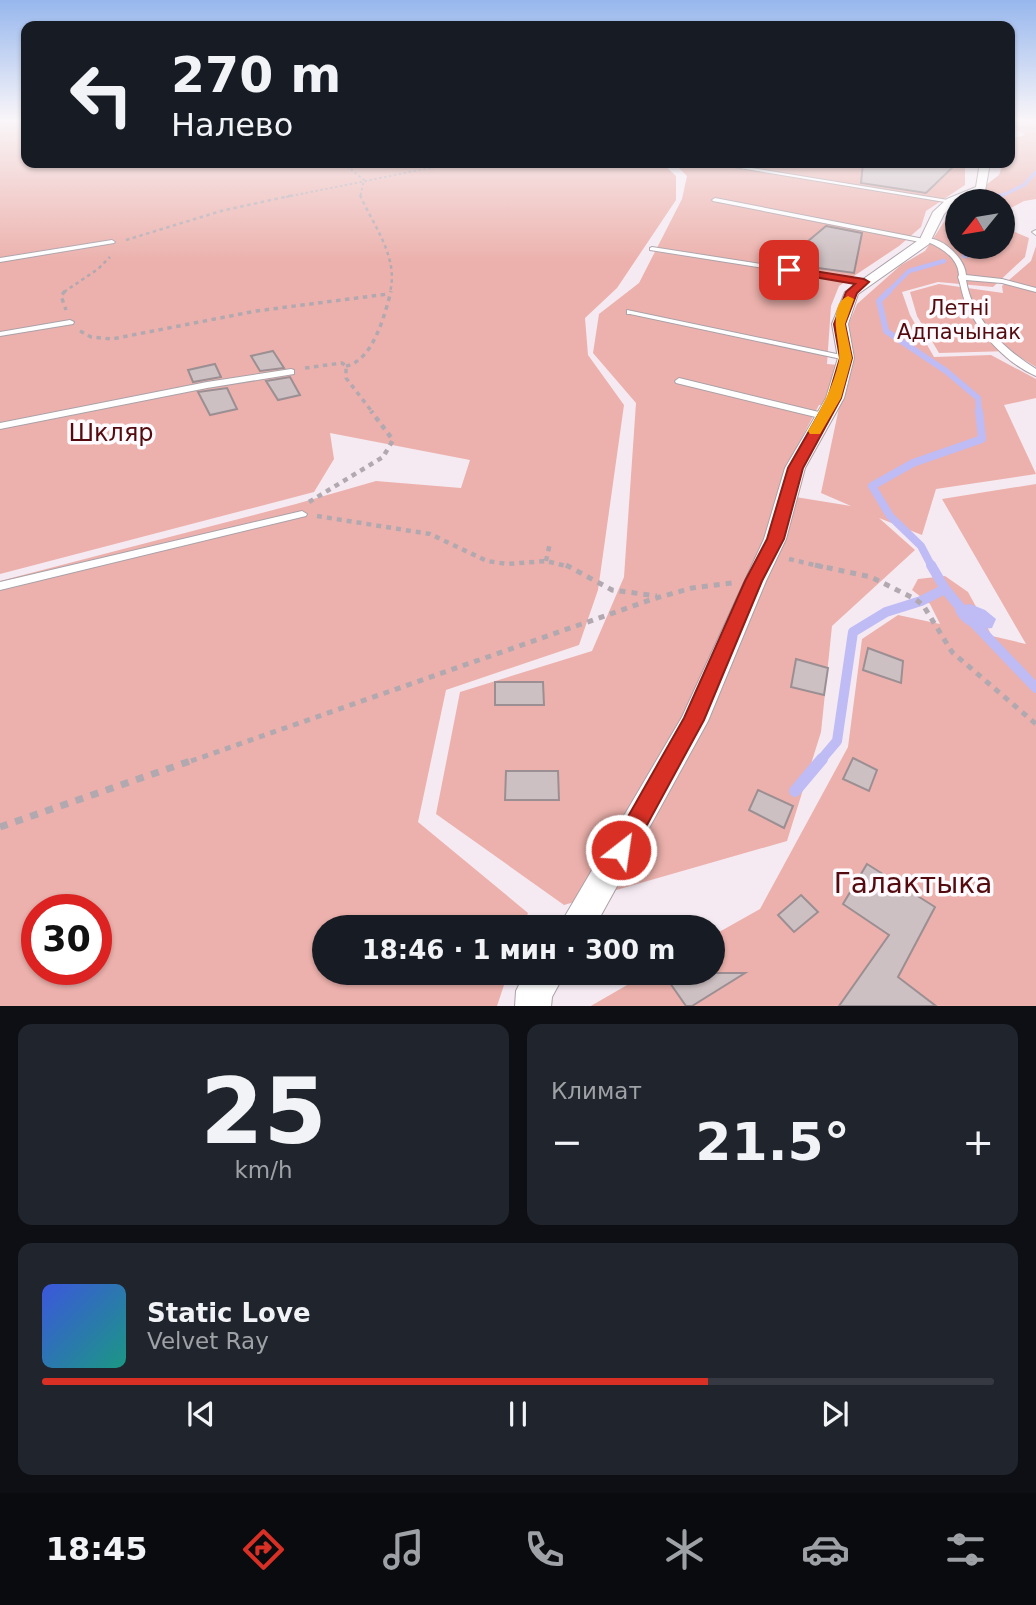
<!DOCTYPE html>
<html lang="ru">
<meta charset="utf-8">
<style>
body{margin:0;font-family:"DejaVu Sans",sans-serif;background:#20242c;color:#f1f3f6;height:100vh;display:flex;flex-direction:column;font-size:26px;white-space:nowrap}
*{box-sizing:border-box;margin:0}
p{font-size:23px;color:#9ea1a6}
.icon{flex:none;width:38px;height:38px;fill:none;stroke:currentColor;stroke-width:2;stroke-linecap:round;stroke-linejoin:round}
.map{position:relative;height:1006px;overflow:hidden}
.drawer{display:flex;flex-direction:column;gap:18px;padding:18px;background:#0d0f14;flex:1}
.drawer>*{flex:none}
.hud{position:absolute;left:21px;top:21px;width:994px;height:147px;border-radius:14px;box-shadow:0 2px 5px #0004;background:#171b24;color:#f1f3f6;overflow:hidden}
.needle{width:46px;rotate:240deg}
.fabs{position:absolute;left:945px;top:189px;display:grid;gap:14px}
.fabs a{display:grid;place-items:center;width:70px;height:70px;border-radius:50%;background:#171b24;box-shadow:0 2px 5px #0004;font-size:35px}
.speed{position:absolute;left:21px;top:894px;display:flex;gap:14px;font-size:35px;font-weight:700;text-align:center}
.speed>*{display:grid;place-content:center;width:91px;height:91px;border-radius:50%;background:#171b24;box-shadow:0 2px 5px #0004;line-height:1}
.speed .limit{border:10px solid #d22;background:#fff;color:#111}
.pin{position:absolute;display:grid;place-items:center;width:60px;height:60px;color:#fff;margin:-30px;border-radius:14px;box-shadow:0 4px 10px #0006}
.me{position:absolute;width:77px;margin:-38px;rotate:30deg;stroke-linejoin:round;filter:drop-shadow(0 0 5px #0008)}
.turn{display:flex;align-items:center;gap:24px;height:147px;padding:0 35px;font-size:32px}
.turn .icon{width:91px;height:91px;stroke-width:2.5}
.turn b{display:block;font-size:49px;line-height:60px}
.big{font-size:52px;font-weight:700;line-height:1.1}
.drawer .card{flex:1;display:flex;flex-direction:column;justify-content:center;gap:10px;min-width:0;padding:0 24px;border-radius:14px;background:#20242c}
.drawer .dial{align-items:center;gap:0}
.dial b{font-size:91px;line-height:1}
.song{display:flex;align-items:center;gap:21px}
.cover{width:84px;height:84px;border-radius:10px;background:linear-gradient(135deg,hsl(230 70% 55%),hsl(170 70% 35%))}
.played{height:7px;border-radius:4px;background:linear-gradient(90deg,#d93025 70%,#363941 70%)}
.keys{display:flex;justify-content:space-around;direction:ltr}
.heat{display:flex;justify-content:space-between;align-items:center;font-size:38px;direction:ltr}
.drawer .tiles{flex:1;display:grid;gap:18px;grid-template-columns:1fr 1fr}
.card:last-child{grid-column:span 2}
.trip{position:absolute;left:312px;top:915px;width:413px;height:70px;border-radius:35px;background:#171b24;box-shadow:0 2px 5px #0004;font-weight:700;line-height:70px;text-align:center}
.dock{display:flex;height:112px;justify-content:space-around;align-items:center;background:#090b0e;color:#9ea1a6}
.dock .icon{width:49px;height:49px}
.dock .selected{color:#d93025}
.dock b{font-size:32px;color:#f1f3f6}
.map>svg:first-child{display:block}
.green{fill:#ecb1ac;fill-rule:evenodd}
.water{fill:#bfbbf4}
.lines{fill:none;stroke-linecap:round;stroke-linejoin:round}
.stream-far5{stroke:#bfbbf4;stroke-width:3.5}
.stream-far4{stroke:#bfbbf4;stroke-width:4.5}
.stream-far3{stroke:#bfbbf4;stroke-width:6}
.stream-far2{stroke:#bfbbf4;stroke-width:8}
.stream-far1{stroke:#bfbbf4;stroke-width:10}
.stream{stroke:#bfbbf4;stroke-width:12}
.building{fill:#cdc0c3;stroke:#9c8f93;stroke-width:2}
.service-casing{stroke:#aba1a8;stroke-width:2}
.minor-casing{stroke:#aba1a8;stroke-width:2}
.path-far5{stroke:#b2a9b0;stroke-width:2;stroke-dasharray:2.5 2.5;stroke-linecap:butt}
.path-far4{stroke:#b2a9b0;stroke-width:2.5;stroke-dasharray:3.5 3.5;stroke-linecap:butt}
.path-far3{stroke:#b2a9b0;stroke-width:3.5;stroke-dasharray:4.5 4.5;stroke-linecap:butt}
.path-far2{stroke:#b2a9b0;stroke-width:4.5;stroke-dasharray:5 5;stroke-linecap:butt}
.path-far1{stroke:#b2a9b0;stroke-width:5;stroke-dasharray:6 6;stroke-linecap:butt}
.path{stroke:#b2a9b0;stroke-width:7;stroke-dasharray:8 8;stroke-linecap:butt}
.service{fill:#fff;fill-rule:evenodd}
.minor{fill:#fff;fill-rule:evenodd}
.route{fill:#d93025;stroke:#8d1f18;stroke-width:2}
.slow{fill:#f59e0b}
.labels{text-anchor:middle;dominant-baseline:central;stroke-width:7;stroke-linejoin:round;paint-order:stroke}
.far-park-label{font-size:21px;fill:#540b0f;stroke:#fefafd}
.park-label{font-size:24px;fill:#540b0f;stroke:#fefafd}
.near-park-label{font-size:28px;fill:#540b0f;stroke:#fefafd}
</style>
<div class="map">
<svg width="1036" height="1007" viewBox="0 0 1036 1007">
<rect width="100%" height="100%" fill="#f5eaf2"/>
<!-- green -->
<g class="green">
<path d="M0,121H26V163H662L676,176V200L617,288L585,318L588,355L624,405L598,590L579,645L446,690L418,822L528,913L523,927L324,928V973H508L497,1006H0V581L296,504L376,481L461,488L470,460L330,433L334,459L314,492L0,574ZM37,910H96V970H37Z"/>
<path d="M1012,121H1036V199L1024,201L1003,212V201H965L999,175L1003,163H1010V139L1025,135L1010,127Z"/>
<path d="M674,163H965V185L926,211L921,227L899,246L839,286L831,306L827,364L851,366L849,323L857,304L901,265L925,251L953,208L957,206V247H1003V227L1029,238L1025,257L993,287L938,282L902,292L910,315L934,357L991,355L1036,379V398L1004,405L1036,474L936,489L922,535L879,518L915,550L832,626L821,732L787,841L564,905L436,814L460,692L592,651L624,577L636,403L593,353L599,314L639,283L682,199L687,176ZM840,403L821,493L851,506L777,494L787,466L819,405Z"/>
<path d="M1036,246V367L1010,351L939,353L917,316L910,292L939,284L1003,293L1002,286L1031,261Z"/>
<path d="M1036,484V1006L589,1007L648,973H712V936L760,909L848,747L862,639L898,615L940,624L930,604L912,590L918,579L945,576L968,592L992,636L1026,644L942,499Z"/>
</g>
<!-- water -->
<path class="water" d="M970,604L985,610L996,619L992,628C976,630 963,627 955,611L958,606Z"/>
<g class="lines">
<!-- stream-far5 -->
<path class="stream-far5" d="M999,197L1024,185L1036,172"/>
<!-- stream-far4 -->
<g class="stream-far4">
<path d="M990,201L1002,195"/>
<path d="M964,256L969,255L975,247"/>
<path d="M888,292L909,271L944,261"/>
</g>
<!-- stream-far3 -->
<path class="stream-far3" d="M889,291L879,301L886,331L946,371L978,398L979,413"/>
<!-- stream-far2 -->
<path class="stream-far2" d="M932,567L921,546L890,516L872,486L913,463L982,439L979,411"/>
<!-- stream-far1 -->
<g class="stream-far1">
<path d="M931,565L945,589L964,612"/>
<path d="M973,622L1036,688"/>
<path d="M820,761L837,741L853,632L886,612L921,601L945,589"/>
</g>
<!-- stream -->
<path class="stream" d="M795,791L822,759"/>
</g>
<!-- building -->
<g class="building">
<path d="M863,163H957L926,193L861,183Z"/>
<path d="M826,226L862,233L854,273L782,263Z"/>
<path d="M273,351L284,368L260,371L251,356Z"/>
<path d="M215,364L221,377L193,382L188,370Z"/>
<path d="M290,377L300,395L278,400L266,381Z"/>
<path d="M227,388L237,409L210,415L198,392Z"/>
<path d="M868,648L903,661L901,683L863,670Z"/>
<path d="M796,659L828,668L824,695L791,687Z"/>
<path d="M495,682H543L544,705H495Z"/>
<path d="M853,758L877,770L869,791L843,779Z"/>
<path d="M506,771H558L559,800H505Z"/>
<path d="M758,790L793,806L784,828L749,810Z"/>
<path d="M867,864L935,907L898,977L936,1006H839L889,935L843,904Z"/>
<path d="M801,895L818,912L794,932L778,915Z"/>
<path d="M663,973H745L692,1006H686Z"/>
</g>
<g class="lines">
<defs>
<g id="service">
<path d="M710,163H721L954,201L951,203Z"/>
<path d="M715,198L924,239C941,235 965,258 966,275L1002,279L1036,288V292L1002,283L966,280C972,319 1004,349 1036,369V376C1006,363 979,333 966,304C962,295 961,285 958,277L959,275C958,258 942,248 928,242L925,243L713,201L712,200Z"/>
<path d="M1036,230V235L1032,232Z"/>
<path d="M112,240L115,242L114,243L0,262V258Z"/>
<path d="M652,247L864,280L867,282L864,284L650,250V248Z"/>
<path d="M627,310L846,356L850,358L846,360L630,314H627Z"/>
<path d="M70,320L74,322L73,324L0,336V332Z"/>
<path d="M291,369L294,370V374L207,388L0,429V423L207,382Z"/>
<path d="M679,378L827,414L829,416L824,419L676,383L675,381Z"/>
<path d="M302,511L307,514L306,516L0,590V582Z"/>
</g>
<g id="minor">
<path d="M980,163H990L985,191L957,201L944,214L929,244L858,294L848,324L854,358L844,398L805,468L786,539L766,581L708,721L594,928H558L682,717L764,539L785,468L826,398L838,358L832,324L845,292L920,239L933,212L947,199L976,187Z"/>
<path d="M525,973H565L552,997L551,1007H515L516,991Z"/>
</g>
</defs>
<!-- service casing -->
<use href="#service" class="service-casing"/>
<!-- minor casing -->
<use href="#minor" class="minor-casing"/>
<!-- path-far5 -->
<g class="path-far5">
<path d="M1010,127L1036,128"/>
<path d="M343,163L364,180L360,197"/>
<path d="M286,197L455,163"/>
</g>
<!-- path-far4 -->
<g class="path-far4">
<path d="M360,195C373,225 399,257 390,292"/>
<path d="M126,240L221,211L294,195"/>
<path d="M64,292L98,269L110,257"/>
</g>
<!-- path-far3 -->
<g class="path-far3">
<path d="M65,291L61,296L66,310"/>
<path d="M80,331L91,337L112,339L256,311L388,294"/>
<path d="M346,366C373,361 385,314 391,291"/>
<path d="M305,368L342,363L346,366V378L373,413"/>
</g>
<!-- path-far2 -->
<g class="path-far2">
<path d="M309,502L383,457L393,440L371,411"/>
<path d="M317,516L430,534L487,561L507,564L546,561L570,567"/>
<path d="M789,559L823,567"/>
<path d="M546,561L550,543"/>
</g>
<!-- path-far1 -->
<g class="path-far1">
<path d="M566,565L612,590L657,596"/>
<path d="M815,565L871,577L915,599L923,605L952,652L1036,724"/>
<path d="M191,761L653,599L692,588L732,583"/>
</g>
<!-- path -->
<path class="path" d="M0,827L196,759"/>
<!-- service -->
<use href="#service" class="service"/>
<!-- minor -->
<use href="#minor" class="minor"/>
</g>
<!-- sky -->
<linearGradient id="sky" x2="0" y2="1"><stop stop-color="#97b7ed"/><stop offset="0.46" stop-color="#faf6f9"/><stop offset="1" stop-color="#faf6f9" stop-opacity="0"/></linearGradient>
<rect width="1036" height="262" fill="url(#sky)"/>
<!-- route -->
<path class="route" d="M789,267L864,279L869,282L857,293L845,324L852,358L841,398L803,468L784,539L762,581L704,720L629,858L621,861L612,858L609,850L684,718L745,581L767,539L788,468L828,398L840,358L834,324L846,292L855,284L785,272L784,270Z"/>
<!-- slow -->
<path class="slow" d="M848,296L854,299L845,324L852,358L841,398L820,434H810L808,431C822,408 833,387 839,361C842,345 825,306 848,296Z"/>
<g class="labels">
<!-- far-park labels -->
<g class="far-park-label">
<text x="959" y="308">Летні<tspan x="959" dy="24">Адпачынак</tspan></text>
</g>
<!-- park labels -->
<g class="park-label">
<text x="111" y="433">Шкляр</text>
</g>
<!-- near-park labels -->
<g class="near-park-label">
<text x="913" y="883">Галактыка</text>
</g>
</g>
</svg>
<div class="fabs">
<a><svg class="needle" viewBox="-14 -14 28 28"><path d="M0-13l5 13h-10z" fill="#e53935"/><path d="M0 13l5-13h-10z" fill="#9ea1a6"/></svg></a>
</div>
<div class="speed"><div class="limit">30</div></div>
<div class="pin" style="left:789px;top:270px;background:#d93025"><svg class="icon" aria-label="arrive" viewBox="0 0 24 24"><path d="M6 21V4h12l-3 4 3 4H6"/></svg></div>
<svg class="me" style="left:621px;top:850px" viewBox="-20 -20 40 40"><circle r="17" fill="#d93025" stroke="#fff" stroke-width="3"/><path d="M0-11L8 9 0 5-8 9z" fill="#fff"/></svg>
<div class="trip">18:46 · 1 мин · 300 m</div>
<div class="hud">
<div class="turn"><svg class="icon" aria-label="left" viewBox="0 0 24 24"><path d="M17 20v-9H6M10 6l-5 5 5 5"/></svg><div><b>270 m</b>Налево</div></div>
</div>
</div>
<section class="drawer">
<div class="tiles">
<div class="card dial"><b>25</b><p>km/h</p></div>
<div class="card"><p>Климат</p>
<div class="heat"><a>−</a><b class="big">21.5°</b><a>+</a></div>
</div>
<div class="card">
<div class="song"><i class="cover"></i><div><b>Static Love</b><p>Velvet Ray</p></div></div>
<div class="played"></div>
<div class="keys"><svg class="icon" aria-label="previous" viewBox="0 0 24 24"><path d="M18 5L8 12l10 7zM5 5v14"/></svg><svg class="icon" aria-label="pause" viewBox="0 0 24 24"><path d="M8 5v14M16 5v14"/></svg><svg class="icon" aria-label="next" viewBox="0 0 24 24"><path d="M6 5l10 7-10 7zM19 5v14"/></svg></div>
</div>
</div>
</section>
<nav class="dock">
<b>18:45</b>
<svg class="icon selected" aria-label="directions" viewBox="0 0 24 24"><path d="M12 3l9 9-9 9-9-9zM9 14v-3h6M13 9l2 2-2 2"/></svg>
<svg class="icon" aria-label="music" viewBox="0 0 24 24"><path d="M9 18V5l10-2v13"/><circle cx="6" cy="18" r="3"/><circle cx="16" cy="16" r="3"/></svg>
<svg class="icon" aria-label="phone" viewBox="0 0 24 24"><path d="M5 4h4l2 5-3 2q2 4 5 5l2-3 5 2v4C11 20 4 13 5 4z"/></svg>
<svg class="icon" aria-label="climate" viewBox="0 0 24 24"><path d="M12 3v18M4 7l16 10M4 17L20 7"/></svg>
<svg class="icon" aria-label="car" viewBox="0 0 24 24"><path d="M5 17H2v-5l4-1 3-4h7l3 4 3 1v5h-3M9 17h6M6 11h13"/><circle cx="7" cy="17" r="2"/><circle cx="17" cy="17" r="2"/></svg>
<svg class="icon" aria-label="filters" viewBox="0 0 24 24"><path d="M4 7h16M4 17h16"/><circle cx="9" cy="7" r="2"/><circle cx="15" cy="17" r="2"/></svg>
</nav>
